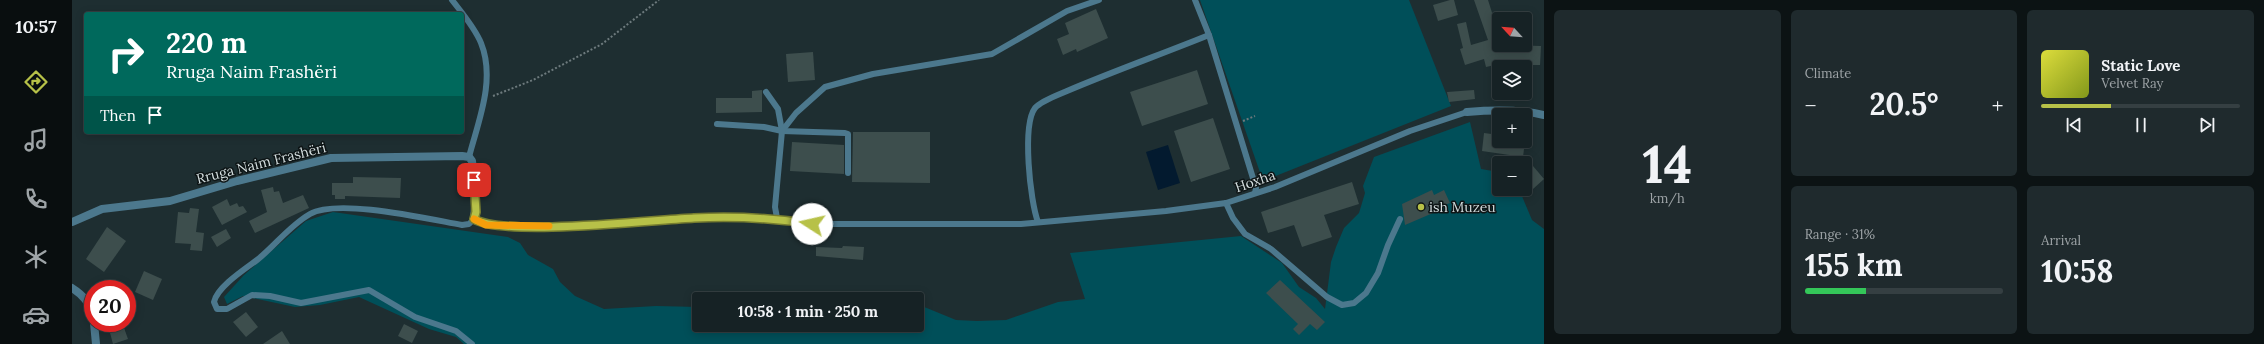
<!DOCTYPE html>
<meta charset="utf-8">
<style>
body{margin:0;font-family:Lora,serif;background:#1f2a2d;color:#f1f3f6;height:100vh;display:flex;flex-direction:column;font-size:15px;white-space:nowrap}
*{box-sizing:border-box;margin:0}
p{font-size:13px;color:#9ea4a7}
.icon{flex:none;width:22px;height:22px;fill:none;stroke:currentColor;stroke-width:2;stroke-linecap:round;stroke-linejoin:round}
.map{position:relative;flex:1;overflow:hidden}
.sheet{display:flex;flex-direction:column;gap:10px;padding:10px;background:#0c1314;width:720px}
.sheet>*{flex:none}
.guide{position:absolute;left:12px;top:12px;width:380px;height:122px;border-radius:4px;box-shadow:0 2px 10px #0003,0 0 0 1px #353f42;background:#00695c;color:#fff;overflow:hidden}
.needle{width:26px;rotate:296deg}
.buttons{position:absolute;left:1420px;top:12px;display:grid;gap:8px}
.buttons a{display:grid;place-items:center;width:40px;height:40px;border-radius:4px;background:#162225;box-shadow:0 2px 10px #0003,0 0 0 1px #353f42;font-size:20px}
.speed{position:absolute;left:12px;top:280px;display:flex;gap:8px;font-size:20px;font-weight:700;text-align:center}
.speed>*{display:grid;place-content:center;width:52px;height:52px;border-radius:50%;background:#162225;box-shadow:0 2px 10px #0003,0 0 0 1px #353f42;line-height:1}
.speed .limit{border:6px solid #d22;background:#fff;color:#111}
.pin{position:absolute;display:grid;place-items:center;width:34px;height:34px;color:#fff;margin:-17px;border-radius:8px;box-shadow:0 2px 6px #0006}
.me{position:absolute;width:44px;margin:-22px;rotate:280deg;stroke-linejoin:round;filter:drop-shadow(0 0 3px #0008)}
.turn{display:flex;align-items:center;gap:14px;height:84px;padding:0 16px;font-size:18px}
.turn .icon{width:52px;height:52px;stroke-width:2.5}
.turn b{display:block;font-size:28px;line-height:34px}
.then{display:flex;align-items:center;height:38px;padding:0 16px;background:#0003;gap:8px;font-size:15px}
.big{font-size:30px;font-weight:800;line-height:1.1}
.sheet .tile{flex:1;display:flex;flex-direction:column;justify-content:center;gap:6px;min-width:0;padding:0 14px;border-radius:6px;background:#1f2a2d}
.sheet .dial{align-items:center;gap:0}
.dial b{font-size:52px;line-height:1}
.song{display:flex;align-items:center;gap:12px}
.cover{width:48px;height:48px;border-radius:6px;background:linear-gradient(135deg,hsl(60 70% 55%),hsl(70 70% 35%))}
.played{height:4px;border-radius:2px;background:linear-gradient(90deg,#b7c148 35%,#353f42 35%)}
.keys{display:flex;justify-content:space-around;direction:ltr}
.heat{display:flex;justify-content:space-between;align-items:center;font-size:22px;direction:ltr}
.charge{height:6px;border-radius:3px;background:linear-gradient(90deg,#34c759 31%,#353f42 0)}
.sheet .tiles{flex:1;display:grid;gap:10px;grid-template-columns:repeat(3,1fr)}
.tile:first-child{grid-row:span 2}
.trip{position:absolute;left:620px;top:292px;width:232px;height:40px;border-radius:4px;background:#162225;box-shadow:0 2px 10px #0003,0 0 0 1px #353f42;font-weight:800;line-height:40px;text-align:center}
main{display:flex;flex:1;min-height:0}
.dock{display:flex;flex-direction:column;width:72px;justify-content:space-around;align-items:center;background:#090e0f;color:#9ea4a7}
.dock .icon{width:28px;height:28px}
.dock .current{color:#b7c148}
.dock b{font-size:18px;color:#f1f3f6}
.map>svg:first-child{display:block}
.green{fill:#004f59}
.water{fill:#031a2f}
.building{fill:#3d4e4d}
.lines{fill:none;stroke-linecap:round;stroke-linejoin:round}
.path{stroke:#6d7a7d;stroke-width:2;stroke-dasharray:2 2;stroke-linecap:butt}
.service{stroke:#4c788d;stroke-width:6}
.minor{stroke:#4c788d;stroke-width:8}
.tertiary{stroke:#4c788d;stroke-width:8}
.route-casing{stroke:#777d2f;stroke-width:10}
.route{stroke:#b7c148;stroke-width:7}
.slow{stroke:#f59e0b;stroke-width:7}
.poi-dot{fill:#b7c148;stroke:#0e1516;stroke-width:1.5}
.labels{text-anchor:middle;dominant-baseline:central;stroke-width:3;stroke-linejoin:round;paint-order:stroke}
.street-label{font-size:14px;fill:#d4dedf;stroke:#0e1516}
.poi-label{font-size:14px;fill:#d4dedf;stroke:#0e1516;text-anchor:start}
</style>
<main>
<nav class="dock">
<b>10:57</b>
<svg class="icon current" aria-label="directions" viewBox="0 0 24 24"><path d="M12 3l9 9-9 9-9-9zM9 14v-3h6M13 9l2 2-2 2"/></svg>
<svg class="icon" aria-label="music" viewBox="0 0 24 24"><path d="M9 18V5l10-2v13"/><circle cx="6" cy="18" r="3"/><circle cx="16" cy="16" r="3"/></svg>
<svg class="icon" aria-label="phone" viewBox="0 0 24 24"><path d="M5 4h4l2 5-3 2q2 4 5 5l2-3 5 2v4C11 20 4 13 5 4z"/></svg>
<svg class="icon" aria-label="climate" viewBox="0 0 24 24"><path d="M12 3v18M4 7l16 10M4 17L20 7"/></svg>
<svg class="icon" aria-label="car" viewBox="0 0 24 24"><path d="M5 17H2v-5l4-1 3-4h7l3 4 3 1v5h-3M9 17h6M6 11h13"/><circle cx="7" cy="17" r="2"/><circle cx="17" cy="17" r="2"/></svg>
</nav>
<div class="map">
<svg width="1472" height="344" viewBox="0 0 1472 344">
<rect width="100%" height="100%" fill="#1e2e31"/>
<!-- green -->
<g class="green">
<path d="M1128,0H1337L1379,106L1191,181Z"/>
<path d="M1398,122L1409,169L1427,172V189H1447L1460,220L1472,229V344H392L384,337L357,329L287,297L248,305L223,307L171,296L155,304L152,297L172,275L234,221L261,212L436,237L448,243L456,255L481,269L488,282L503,296L532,309L584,306L627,307V325H845V304L884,320L905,321L934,320L986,302L1013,299L998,253L1169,236L1210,263L1227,287L1244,298L1253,309L1259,262L1264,247L1272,228L1287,213L1293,193L1291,186L1302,157Z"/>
</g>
<!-- water -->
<path class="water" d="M1096,145L1108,183L1086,190L1074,152Z"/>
<!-- building -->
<g class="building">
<path d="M1378,0H1382L1386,15L1366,21L1361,5Z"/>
<path d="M1402,0H1416L1423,22L1425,21L1427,27V47L1437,45L1469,46L1468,65H1444L1445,67L1434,65L1424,68L1423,65L1414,67L1412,59L1393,65L1388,49L1391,48L1385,24L1394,22L1399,45L1416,40Z"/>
<path d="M1024,9L1036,38L1005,52L1004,49L991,55L985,39L997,34L993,23Z"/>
<path d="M741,52L743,80L716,82L714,54Z"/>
<path d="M1125,70L1136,104L1070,126L1058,92Z"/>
<path d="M690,90V112L644,113V98H680V91Z"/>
<path d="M1402,90L1403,99L1377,102L1375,92Z"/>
<path d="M1141,118L1158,169L1119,182L1102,131Z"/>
<path d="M781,132H858V183L780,182Z"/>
<path d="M1412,133L1427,135V141H1453L1451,157L1410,151Z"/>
<path d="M720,142L772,145V174L718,171Z"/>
<path d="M1461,166L1472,179L1461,189L1453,180V173Z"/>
<path d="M281,177L329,178L328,198L273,196V199H263V195H260V183H281Z"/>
<path d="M1280,182L1287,204L1252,215L1260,237L1230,247L1222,225L1196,233L1189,212Z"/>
<path d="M201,187L202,192L207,191L211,203L231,195L237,208L183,233L177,221L195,212L189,190Z"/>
<path d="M1360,190L1362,195L1372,190L1378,203L1367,207L1368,210L1333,225L1330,204Z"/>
<path d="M155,199L158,206L165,203L167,207L171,206L175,212L150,225L140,207Z"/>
<path d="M118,208L127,209L124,232L132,233L130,251L118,250L119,244L103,243L106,212L117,213Z"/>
<path d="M35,227L54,241L32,272L14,259Z"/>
<path d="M154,229L159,238L145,247L139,237Z"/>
<path d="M771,246L792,247L791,260L744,256V247L770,248Z"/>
<path d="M72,271L90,279L81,300L63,292Z"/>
<path d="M1208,280L1253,322L1245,330L1238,324L1227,335L1221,329L1226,324L1194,293Z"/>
<path d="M174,312L186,327L174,337L161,322Z"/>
<path d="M332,324L346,331L340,343L326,336Z"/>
<path d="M51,325L56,339L41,344L37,329Z"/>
<path d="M210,331L218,344H191Z"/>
</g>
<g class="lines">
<!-- path -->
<g class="path">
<path d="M421,96L461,80L530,44L587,0"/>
<path d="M1171,121L1183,116"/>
</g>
<!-- service -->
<g class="service">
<path d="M380,0C390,13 403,28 409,43C424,80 406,122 397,157"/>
<path d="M1123,0L1137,35L1184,188L1183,193"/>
<path d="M694,92L706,109L710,131"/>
<path d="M645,124L692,127L710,131L773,133L776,134V173"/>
<path d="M1154,203L1161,218L1173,234L1199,249L1255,297L1270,305L1282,303L1294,293L1306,273L1316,245L1328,219"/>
<path d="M705,218L703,207L710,131L724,113L753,87L801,74L920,54L995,11L1027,0"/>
<path d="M966,222C958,201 950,125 963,108C969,101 986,95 995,91C1042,71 1090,54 1137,35"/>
<path d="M400,344L384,331L343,317L297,290L229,303L198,296L180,295L155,309H145L142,302C145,287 173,269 185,260C203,246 217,226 238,214C266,198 356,219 390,225L397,224L402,219L414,225L460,227L622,218H688L740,224H949L1094,211L1154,203L1203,187L1338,131L1395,112"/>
</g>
<!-- minor -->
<g class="minor">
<path d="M1395,112C1420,110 1447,109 1472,115"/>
<path d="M0,222L30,209L98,201L165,181L259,158L390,156L397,157L400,161L404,195L402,219"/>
</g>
<!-- tertiary -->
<g class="tertiary">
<path d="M0,288C11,295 17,302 21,315"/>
<path d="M22,323L24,344"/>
</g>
</g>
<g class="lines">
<defs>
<path id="route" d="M402,180L404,212L402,219C431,237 581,220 622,218C662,216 701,218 740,224"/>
</defs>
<!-- route casing -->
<use href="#route" class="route-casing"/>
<!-- route -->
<use href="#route" class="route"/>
<!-- slow -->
<path class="slow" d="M402,219L414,225L477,226"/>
</g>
<!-- markers -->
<circle class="poi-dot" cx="1349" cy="207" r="4"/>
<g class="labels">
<!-- street labels -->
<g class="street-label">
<text transform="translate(189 163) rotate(-14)">Rruga Naim Frashëri</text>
<text transform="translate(1183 181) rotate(-19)">Hoxha</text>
</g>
<!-- poi labels -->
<g class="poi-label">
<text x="1357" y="207">ish Muzeu</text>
</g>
</g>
</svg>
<div class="buttons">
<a><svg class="needle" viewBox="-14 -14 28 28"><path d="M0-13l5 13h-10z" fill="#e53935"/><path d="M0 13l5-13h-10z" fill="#9ea4a7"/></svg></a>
<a><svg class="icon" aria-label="layers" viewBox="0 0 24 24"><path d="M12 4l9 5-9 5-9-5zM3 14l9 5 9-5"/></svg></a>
<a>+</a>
<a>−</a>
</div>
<div class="speed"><div class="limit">20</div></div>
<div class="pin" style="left:402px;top:180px;background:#d93025"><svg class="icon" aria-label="arrive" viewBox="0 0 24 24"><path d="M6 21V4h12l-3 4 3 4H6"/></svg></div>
<svg class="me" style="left:740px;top:224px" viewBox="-20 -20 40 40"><circle r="19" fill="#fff"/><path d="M0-13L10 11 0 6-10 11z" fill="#b7c148"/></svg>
<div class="trip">10:58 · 1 min · 250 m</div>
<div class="guide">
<div class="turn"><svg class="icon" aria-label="right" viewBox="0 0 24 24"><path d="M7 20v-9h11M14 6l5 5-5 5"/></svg><div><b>220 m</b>Rruga Naim Frashëri</div></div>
<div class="then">Then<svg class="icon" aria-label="arrive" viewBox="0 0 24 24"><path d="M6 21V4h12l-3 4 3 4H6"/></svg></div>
</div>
</div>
<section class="sheet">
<div class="tiles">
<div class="tile dial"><b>14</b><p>km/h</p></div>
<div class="tile"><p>Climate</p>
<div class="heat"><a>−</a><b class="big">20.5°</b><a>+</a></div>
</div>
<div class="tile">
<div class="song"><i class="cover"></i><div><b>Static Love</b><p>Velvet Ray</p></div></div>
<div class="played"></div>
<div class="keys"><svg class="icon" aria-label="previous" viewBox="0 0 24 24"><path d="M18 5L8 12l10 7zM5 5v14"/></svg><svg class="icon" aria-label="pause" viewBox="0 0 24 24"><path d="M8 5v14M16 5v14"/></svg><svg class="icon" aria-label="next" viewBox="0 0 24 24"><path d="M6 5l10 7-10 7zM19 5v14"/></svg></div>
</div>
<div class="tile"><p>Range · 31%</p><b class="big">155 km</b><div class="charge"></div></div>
<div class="tile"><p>Arrival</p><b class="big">10:58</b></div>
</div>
</section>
</main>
